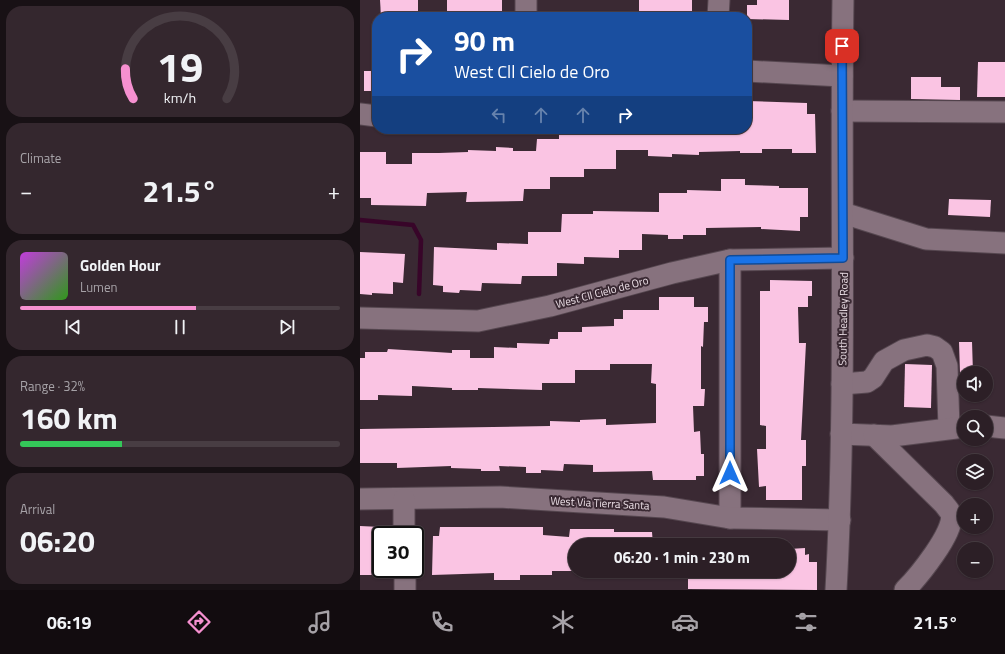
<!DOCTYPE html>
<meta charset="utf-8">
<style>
body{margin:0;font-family:"Titillium Web",sans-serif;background:#34272e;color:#f1f3f6;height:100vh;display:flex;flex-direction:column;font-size:15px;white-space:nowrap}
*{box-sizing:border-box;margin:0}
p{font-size:13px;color:#a6a2a7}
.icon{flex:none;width:22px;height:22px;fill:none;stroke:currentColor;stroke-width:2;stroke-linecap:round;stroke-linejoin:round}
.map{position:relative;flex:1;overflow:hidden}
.sheet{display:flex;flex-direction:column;gap:6px;padding:6px;background:#181115;width:360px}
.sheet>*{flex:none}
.banner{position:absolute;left:12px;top:12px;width:380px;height:122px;border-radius:16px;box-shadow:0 1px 3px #0004,0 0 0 1px #483d43;background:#1a4fa0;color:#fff;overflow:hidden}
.fabs{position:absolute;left:597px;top:366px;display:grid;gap:8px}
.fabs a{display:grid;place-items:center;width:36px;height:36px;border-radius:50%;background:#2c1f26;box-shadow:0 1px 3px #0004,0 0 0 1px #483d43;font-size:20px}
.speed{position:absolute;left:12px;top:526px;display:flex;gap:8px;font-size:20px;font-weight:700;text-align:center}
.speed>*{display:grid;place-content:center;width:52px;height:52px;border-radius:50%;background:#2c1f26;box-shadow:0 1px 3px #0004,0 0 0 1px #483d43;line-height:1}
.speed .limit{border:2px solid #111;border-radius:6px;background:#fff;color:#111}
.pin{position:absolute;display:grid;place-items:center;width:34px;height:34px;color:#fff;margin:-17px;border-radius:8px;box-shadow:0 2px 6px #0006}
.me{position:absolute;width:44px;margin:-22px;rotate:0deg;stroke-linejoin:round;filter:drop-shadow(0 0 3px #0008)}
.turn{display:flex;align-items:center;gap:14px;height:84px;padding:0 16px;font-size:18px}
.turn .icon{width:52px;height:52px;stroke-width:2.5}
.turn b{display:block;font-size:28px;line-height:34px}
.lanes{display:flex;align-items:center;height:38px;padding:0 16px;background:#0003;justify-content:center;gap:20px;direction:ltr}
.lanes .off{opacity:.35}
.big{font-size:30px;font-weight:700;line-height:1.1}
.sheet .tile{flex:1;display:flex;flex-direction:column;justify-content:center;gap:6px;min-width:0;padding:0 14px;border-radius:16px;background:#34272e}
.sheet .dial{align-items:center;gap:0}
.dial svg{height:104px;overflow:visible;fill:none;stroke:#483d43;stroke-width:7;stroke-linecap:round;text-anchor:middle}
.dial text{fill:#f1f3f6;stroke:none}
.song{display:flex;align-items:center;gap:12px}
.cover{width:48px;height:48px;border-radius:6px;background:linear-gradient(135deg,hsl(290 70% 55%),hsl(110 70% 35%))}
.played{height:4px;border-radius:2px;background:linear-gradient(90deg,#f690d0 55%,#483d43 55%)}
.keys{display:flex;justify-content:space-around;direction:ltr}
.heat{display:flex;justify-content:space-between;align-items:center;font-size:22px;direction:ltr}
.charge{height:6px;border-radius:3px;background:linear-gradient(90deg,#34c759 32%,#483d43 0)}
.trip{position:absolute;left:208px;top:538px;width:228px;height:40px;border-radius:20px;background:#2c1f26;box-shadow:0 1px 3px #0004,0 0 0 1px #483d43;font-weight:700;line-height:40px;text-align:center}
.tab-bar{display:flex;height:64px;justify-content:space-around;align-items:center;background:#120c0f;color:#a6a2a7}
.tab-bar .icon{width:28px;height:28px}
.tab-bar .on{color:#f690d0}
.tab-bar b{font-size:18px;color:#f1f3f6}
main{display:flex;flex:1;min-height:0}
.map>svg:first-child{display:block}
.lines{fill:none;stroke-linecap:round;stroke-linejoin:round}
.stream{stroke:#380529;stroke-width:4.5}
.building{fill:#fac4e3}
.minor-casing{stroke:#564750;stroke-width:23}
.minor{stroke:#87727e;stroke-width:21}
.route-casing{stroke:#114b97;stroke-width:10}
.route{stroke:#1a73e8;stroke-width:7}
.labels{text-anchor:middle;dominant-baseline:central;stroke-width:4;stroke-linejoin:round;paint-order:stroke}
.street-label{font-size:11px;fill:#ede1e8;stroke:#3a2933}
</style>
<main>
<section class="sheet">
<div class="tile dial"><svg viewBox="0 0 100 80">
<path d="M14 69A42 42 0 1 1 86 69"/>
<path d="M14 69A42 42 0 0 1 8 46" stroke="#f690d0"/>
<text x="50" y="56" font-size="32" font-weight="700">19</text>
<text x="50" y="72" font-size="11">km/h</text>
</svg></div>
<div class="tile"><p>Climate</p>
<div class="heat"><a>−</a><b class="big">21.5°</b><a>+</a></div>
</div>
<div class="tile">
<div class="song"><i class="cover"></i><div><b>Golden Hour</b><p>Lumen</p></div></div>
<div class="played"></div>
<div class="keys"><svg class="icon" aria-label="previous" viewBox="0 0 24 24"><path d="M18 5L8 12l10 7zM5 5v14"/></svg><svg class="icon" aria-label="pause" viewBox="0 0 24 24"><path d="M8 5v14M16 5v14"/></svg><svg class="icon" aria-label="next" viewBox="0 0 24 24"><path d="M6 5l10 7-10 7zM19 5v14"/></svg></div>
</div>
<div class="tile"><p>Range · 32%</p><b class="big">160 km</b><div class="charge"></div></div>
<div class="tile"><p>Arrival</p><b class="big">06:20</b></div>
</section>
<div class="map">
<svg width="645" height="590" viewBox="0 0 645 590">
<rect width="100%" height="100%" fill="#3a2933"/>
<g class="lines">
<!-- stream -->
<path class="stream" d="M0,220L53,225L61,240L59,294"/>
</g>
<!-- building -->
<g class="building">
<path d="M20,0H58V17H21Z"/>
<rect x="87" y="0" width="55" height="17"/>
<rect x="279" y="0" width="53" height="12"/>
<path d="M397,0H429V20L387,19V5H397Z"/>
<path d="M618,62H645V97H617Z"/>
<rect x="4" y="71" width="13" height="20"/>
<path d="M551,77H581V87H600V100L551,99Z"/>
<path d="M387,101L447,103V114H455L456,153H432V149H402V153H380V151L339,152V155L312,154V157L288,156V150H256V169H224V177H190V189H164L163,201L106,202L107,192L67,193L66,206L11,205V198H0V152H26V164H52V153H79L108,152V150L136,151V147L153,148V151H176L177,139H199V132H232L239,131V129H387Z"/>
<path d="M361,179H385V185L419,186V188H448V217H440V231L401,229V227L346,228V235H323V239H308V235L282,234V250H259V258L224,257V264L197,263V276H162L161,284L122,283L121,291L100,290L99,293L83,292V286L73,285L74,247L137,250V243L168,244V232H201L202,214H233V211L299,212V193H327V190L361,191Z"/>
<path d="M589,199L631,200L630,217L588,215Z"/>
<path d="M0,252L45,254L43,283L33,282V294L12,293V295L0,294Z"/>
<path d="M410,280L452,281V296H448V307H438L439,343H446L441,440H446V466H442V500H406V486L399,487L397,449H406V426L400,425V291H410Z"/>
<path d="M299,297H334V307H348V322H344L343,347L341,346V389H345L344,406H333L334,432L340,431L341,454H344V476H336V480H293L292,471L233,472V465L204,464L203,471L181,470V473H166V467L139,466L140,471H121V469L91,468V466L37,468V463H0V429L190,426V421L220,422V420L246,419V425L296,423V384L291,383L292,364H250V370H215V383H182V390L118,388V390H92V388L52,386V396L18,395V400H0V358H5V352H27L28,349L92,353V350H110V358H134V347L157,348V343L189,344L190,339H198V332H222V327L254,326V319H263V310H299Z"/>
<path d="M599,342H612L613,373H600Z"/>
<path d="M545,364L572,365L571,408L544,407Z"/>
<path d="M0,526L21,527V575H0Z"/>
<path d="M80,527H183V535L209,537L210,529H254V532H292L293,545H215V571H192V575H160V580H134V573L72,575L73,536H79Z"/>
<path d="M445,548V555L449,554V562H457V590L328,589V571H429V549Z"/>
</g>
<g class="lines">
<defs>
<g id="minor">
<path d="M166,17V0"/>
<path d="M358,17L359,0"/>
<path d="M387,71L482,76"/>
<path d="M482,111L645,112"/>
<path d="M0,114L17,116"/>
<path d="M483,213L566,239L645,243"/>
<path d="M370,260V518"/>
<path d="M0,318L118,321L190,306L312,273L370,260L483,258"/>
<path d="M482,384L507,382L513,378L524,361L544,350L567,345L575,347L582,352L587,366L589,428"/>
<path d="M626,426L645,428"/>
<path d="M481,434L532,436L604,427"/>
<path d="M514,435L584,504C586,507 590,511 591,514C596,531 557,578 545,590"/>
<path d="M0,499L140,497L304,507L370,518L480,520"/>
<path d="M44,499V535"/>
<path d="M45,569V590"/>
<path d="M476,590C487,393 480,197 483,0"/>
</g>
</defs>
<!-- minor casing -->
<use href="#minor" class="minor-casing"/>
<!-- minor -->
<use href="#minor" class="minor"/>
</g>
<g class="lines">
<defs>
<path id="route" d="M370,473V260L483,258L482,46"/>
</defs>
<!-- route casing -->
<use href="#route" class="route-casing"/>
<!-- route -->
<use href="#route" class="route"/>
</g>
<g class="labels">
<!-- street labels -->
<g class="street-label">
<text transform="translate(242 292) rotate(-15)">West Cll Cielo de Oro</text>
<text transform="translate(483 319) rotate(-89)">South Headley Road</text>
<text transform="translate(240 503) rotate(3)">West Via Tierra Santa</text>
</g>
</g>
</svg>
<div class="fabs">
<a><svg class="icon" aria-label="sound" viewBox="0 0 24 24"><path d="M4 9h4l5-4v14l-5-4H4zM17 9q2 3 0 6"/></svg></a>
<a><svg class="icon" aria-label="search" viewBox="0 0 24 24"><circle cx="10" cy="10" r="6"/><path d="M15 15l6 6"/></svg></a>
<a><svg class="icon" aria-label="layers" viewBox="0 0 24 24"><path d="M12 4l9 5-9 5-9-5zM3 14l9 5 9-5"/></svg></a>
<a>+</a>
<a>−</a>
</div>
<div class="speed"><div class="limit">30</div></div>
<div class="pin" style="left:482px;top:46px;background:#d93025"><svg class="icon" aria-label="arrive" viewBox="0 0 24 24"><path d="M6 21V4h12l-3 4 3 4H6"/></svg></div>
<svg class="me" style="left:370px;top:473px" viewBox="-20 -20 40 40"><path d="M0-17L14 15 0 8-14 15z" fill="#1a73e8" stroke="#fff" stroke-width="4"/></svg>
<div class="trip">06:20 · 1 min · 230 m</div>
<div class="banner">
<div class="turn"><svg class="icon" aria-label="right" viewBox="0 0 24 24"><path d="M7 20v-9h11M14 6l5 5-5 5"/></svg><div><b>90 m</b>West Cll Cielo de Oro</div></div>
<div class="lanes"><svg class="icon off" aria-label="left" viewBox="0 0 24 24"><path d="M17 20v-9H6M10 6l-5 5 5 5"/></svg><svg class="icon off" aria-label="ahead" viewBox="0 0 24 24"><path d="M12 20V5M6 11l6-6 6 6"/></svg><svg class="icon off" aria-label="ahead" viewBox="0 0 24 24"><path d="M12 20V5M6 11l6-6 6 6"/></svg><svg class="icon" aria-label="right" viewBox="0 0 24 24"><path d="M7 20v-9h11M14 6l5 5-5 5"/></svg></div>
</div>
</div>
</main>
<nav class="tab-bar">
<b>06:19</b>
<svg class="icon on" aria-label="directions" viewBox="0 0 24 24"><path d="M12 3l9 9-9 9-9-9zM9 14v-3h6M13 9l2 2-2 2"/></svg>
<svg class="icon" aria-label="music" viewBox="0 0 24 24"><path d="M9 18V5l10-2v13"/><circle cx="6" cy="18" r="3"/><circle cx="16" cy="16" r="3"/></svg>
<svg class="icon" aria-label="phone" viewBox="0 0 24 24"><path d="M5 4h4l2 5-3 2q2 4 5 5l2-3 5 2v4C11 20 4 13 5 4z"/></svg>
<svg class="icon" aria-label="climate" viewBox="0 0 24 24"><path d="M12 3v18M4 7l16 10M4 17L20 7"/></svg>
<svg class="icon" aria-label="car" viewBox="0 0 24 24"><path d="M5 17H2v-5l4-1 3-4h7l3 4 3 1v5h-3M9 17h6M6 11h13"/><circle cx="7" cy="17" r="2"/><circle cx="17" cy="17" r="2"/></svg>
<svg class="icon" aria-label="filters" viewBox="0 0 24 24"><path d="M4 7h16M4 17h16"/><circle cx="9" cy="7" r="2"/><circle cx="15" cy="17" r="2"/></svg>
<b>21.5°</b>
</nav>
